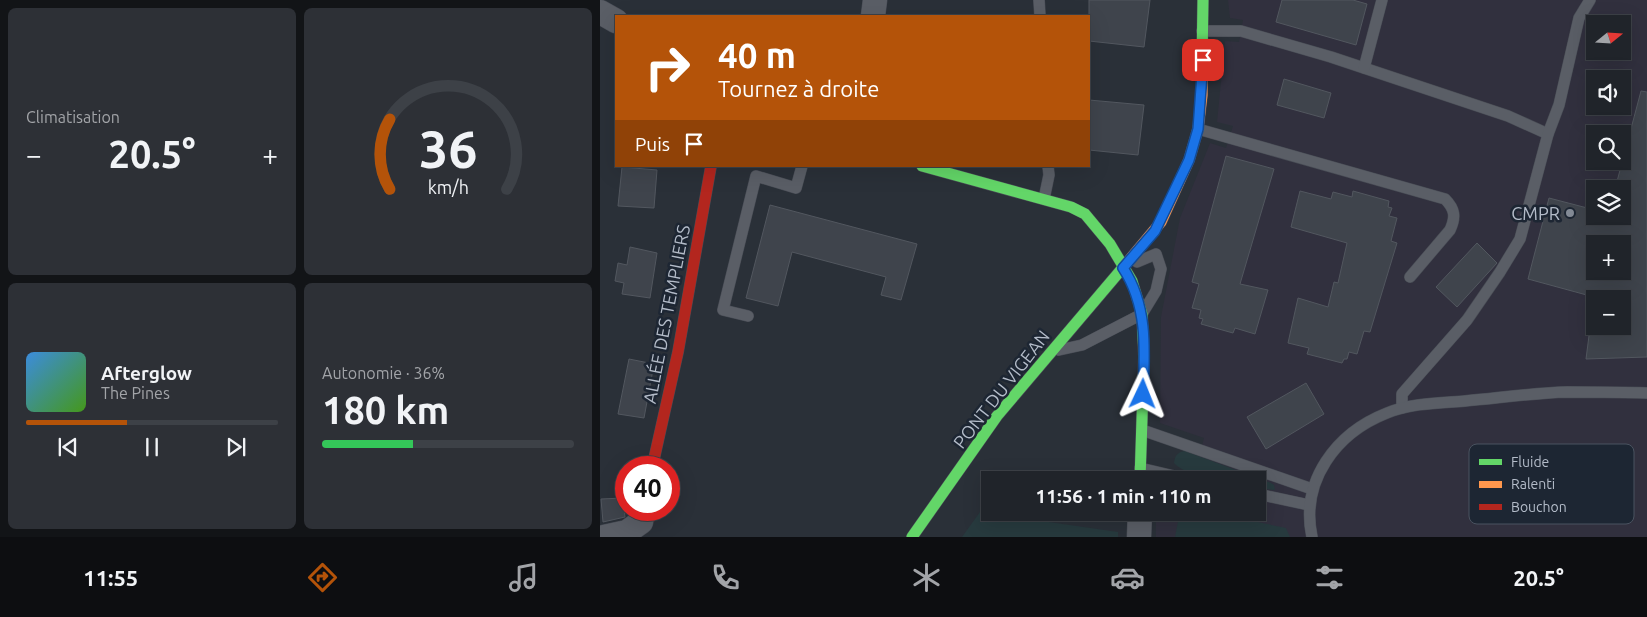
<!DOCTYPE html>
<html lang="fr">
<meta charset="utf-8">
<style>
body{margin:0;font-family:Ubuntu,sans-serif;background:#2d3036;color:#f1f3f6;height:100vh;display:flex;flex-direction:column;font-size:19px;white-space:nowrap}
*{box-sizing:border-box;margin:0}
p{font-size:16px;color:#a2a4a8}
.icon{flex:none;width:28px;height:28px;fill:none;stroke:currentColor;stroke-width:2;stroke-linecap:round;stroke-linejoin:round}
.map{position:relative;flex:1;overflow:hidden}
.side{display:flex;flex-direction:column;gap:8px;padding:8px;background:#121417;width:600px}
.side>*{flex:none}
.hud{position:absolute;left:15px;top:15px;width:475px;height:152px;border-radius:0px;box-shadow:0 5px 20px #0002,0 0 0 1px #3d4147;background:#b45309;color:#fff;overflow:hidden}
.needle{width:32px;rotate:72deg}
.buttons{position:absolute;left:986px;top:15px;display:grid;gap:10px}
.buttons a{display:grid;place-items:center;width:45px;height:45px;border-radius:0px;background:#20242a;box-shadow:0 5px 20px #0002,0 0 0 1px #3d4147;font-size:25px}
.speed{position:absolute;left:15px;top:456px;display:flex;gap:10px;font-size:25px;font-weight:700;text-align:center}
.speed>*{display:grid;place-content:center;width:65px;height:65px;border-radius:50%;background:#20242a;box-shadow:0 5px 20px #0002,0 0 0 1px #3d4147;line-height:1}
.speed .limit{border:8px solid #d22;background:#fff;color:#111}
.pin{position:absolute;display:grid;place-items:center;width:42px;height:42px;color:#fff;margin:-21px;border-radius:10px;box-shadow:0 2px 8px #0006}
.me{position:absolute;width:55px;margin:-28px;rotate:2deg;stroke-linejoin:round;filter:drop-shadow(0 0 4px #0008)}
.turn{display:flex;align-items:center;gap:18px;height:105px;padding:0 20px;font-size:22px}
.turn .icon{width:65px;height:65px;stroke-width:2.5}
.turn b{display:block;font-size:35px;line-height:42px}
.then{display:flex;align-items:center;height:48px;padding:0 20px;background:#0003;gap:10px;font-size:19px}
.big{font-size:38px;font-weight:700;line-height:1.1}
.side .card{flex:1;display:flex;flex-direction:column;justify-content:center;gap:8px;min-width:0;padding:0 18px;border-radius:8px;background:#2d3036}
.side .dial{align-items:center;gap:0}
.dial svg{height:130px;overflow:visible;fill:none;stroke:#3d4147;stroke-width:7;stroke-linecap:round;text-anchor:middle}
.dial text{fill:#f1f3f6;stroke:none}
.song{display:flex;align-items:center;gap:15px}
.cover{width:60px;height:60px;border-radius:8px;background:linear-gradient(135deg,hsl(210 70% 55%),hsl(100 70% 35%))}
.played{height:5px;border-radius:2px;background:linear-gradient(90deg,#b45309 40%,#3d4147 40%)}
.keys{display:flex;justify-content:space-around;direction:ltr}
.heat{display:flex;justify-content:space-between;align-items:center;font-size:28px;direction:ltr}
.charge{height:8px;border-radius:4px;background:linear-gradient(90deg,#34c759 36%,#3d4147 0)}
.side .tiles{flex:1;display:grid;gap:8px;grid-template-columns:repeat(2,1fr)}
.trip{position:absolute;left:381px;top:471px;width:285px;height:50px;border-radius:0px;background:#20242a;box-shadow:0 5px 20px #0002,0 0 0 1px #3d4147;font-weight:700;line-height:50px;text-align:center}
.dock{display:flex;height:80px;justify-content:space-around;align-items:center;background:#0d0e11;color:#a2a4a8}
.dock .icon{width:35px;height:35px}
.dock .on{color:#b45309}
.dock b{font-size:22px;color:#f1f3f6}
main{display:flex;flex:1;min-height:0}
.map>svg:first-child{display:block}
.medical{fill:#31303e;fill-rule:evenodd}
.green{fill:#273a3e}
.building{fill:#3f444c;stroke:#52575f;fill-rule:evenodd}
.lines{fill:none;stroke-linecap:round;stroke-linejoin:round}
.lane-casing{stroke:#484c55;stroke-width:12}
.street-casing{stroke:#484c55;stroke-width:25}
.fast-casing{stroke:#484c55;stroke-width:12}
.slow-casing{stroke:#484c55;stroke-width:12}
.jam-casing{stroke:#484c55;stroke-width:12}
.lane{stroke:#5a5e66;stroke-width:11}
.street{stroke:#5a5e66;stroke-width:24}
.fast{stroke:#63d668;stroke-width:11}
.slow{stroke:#ff974d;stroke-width:11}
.jam{stroke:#b3261e;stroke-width:11}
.route-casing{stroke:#114b97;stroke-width:12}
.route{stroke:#1a73e8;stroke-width:9}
.poi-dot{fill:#848b96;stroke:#1d2633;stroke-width:2}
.labels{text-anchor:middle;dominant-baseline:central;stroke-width:5;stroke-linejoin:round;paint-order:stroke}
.poi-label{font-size:18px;fill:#b4bcc9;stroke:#1d2633;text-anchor:end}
.street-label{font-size:18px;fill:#b4bcc9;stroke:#1d2633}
.key{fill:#1d2633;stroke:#4a5360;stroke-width:1}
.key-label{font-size:14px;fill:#b4bcc9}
</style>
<main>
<section class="side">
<div class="tiles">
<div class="card"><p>Climatisation</p>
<div class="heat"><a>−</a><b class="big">20.5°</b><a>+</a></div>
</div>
<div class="card dial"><svg viewBox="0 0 100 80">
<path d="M14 69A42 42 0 1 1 86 69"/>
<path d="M14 69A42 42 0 0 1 14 26" stroke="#b45309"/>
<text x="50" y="56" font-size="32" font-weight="700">36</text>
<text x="50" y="72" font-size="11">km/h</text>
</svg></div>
<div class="card">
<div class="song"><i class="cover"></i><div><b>Afterglow</b><p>The Pines</p></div></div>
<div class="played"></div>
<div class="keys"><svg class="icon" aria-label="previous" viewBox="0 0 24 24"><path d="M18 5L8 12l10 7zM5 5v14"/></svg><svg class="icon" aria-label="pause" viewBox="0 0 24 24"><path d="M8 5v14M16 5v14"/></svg><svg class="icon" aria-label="next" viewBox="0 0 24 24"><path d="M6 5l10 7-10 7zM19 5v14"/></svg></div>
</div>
<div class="card"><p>Autonomie · 36%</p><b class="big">180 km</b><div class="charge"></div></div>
</div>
</section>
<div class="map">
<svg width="1047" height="537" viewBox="0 0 1047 537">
<rect width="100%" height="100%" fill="#2a3038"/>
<!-- medical -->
<path class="medical" d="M628,0H1047V537H556V513L658,512V480H594L604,438L560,423L561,317L580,218L610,143L626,148L633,126L617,122L625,41L639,42L643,20L630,18ZM995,24H1022V51H995ZM995,79H1022V106H995ZM995,134H1022V161H995ZM995,189H1022V216H995ZM995,244H1022V271H995ZM995,299H1022V326H995Z"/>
<!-- green -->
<g class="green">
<path d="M585,451L671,483L674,485L675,490L658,488V480C636,480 589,480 574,463C575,456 577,452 585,451Z"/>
<path d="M380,512L518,532V537H362Z"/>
<path d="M614,513L686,528L690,537H575L579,516Z"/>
</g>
<!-- building -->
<g class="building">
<path d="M489,0H550L544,47L489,41Z"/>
<path d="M682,0H753L767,4L756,45L676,22Z"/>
<path d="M684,79L731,93L724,118L677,105Z"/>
<path d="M1041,91L1047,92V357L986,359L994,297L928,279L949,198L995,210V216H1022V189H1015ZM995,244H1022V271H995ZM995,299H1022V326H995Z"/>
<path d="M489,100L544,105L538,155L489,150Z"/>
<path d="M626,156L674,169L640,284L668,290L655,334L635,328L633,333L601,324L603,319L599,318L601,310L592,308L599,284L592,282Z"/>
<path d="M22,167L57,170L54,208L18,206Z"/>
<path d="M700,191L731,199L733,192L752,197L753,191L789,201L788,207L792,208L789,216L797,218L791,241L797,243L770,332L764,331L757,354L749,352L747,359H744L742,363L707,354L709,348L688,343L698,298L728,307L734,282L738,283L747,243L691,227Z"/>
<path d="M170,205L317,244L301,300L281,295L286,277L192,252L178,306L146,298Z"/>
<path d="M877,243L897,263L857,307L836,287Z"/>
<path d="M30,247L57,253L50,298L22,294L24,283L15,281L18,263L27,265Z"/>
<path d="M29,359L54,364L44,418L18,414Z"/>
<path d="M706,383L724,414L666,449L647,417Z"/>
<path d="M23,498L25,517L3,522L1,499Z"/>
</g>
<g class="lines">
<defs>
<g id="lane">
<path d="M439,0L440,16"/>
<path d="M602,31H641L731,57L908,116L948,134"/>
<path d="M764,68L782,0"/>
<path d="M598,129L845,199C855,209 856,217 850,230L810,277"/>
<path d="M444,199L449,175L448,166"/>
<path d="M148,316L123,310L156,176L196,188L202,166"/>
<path d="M459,350L482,345L542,314L556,291L561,269L556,254L537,262"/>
<path d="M802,408V394L867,320L900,272L920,239L948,134L959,105L979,18L990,0"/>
<path d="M542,430L712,489"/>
<path d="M540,468L591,480"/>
<path d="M658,494L709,505"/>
<path d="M712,537C700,481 736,433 787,413C811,403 840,403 865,401C899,398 933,393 967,392C994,392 1021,392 1047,393"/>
</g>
<g id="street">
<path d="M0,12L16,21"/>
<path d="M273,16L275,0"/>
<path d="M4,537L27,532L41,522L43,510"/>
<path d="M539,537L540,512"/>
</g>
<g id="fast">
<path d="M602,63L603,0"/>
<path d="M322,166L471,207L485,214L510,244L532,281L542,314L544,357L540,480"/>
<path d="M312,537L397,416L526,264"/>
</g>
<path id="slow" d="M526,264L561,222L589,160L598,129L602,95V63"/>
<path id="jam" d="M52,468L78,352L111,166"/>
</defs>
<!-- lane casing -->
<use href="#lane" class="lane-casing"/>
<!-- street casing -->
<use href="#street" class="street-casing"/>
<!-- fast casing -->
<use href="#fast" class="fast-casing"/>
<!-- slow casing -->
<use href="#slow" class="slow-casing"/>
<!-- jam casing -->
<use href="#jam" class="jam-casing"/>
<!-- lane -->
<use href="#lane" class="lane"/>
<!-- street -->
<use href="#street" class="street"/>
<!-- fast -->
<use href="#fast" class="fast"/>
<!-- slow -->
<use href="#slow" class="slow"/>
<!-- jam -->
<use href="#jam" class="jam"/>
</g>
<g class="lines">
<defs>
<path id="route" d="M543,394C545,350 548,306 523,268L555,231L589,160L598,129L603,60"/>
</defs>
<!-- route casing -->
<use href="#route" class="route-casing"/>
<!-- route -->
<use href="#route" class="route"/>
</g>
<!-- markers -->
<circle class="poi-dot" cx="970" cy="213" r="5"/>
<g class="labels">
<!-- poi labels -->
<g class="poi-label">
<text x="960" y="213">CMPR</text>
</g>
<!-- street labels -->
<g class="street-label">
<text transform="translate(66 314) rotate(-79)">ALLÉE DES TEMPLIERS</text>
<text transform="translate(401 389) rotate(-52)">PONT DU VIGEAN</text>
</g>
</g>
<!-- legend -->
<rect x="869" y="444" width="165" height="80" rx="8" class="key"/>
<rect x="879" y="459" width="23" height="6" fill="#63d668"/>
<rect x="879" y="481" width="23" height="7" fill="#ff974d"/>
<rect x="879" y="504" width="23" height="6" fill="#b3261e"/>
<g class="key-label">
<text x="911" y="467">Fluide</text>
<text x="911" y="489">Ralenti</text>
<text x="911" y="512">Bouchon</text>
</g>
</svg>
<div class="buttons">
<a><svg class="needle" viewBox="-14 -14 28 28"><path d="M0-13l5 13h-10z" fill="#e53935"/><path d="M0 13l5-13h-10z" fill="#a2a4a8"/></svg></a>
<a><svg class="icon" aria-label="sound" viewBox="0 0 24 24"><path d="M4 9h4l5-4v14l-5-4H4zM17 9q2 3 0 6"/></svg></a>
<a><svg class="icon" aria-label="search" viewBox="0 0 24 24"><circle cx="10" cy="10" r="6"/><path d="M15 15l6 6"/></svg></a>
<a><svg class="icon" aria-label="layers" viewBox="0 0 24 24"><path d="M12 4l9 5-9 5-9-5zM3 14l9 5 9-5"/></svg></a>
<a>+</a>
<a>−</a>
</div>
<div class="speed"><div class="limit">40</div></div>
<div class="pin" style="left:603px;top:60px;background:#d93025"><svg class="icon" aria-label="arrive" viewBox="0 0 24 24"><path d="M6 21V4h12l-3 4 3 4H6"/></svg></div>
<svg class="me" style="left:543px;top:394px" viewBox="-20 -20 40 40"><path d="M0-17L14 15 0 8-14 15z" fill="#1a73e8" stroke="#fff" stroke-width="4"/></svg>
<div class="trip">11:56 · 1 min · 110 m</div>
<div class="hud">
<div class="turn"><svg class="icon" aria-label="right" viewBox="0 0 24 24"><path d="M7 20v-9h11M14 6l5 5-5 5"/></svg><div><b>40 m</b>Tournez à droite</div></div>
<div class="then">Puis<svg class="icon" aria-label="arrive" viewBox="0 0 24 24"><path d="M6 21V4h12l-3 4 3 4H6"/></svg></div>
</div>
</div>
</main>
<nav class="dock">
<b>11:55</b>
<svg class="icon on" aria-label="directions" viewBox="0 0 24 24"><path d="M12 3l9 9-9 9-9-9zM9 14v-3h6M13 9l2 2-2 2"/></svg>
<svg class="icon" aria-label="music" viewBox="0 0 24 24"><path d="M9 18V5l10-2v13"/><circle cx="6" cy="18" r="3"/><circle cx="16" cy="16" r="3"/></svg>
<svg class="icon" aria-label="phone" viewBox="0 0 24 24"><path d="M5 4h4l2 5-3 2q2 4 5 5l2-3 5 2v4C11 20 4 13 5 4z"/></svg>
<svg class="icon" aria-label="climate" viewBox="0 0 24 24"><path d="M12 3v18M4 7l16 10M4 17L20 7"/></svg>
<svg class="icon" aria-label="car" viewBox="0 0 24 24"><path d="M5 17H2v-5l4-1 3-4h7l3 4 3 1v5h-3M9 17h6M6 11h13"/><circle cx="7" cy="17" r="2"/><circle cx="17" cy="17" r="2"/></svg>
<svg class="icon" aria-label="filters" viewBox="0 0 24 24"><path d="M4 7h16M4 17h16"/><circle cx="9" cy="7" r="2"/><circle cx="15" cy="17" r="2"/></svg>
<b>20.5°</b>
</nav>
